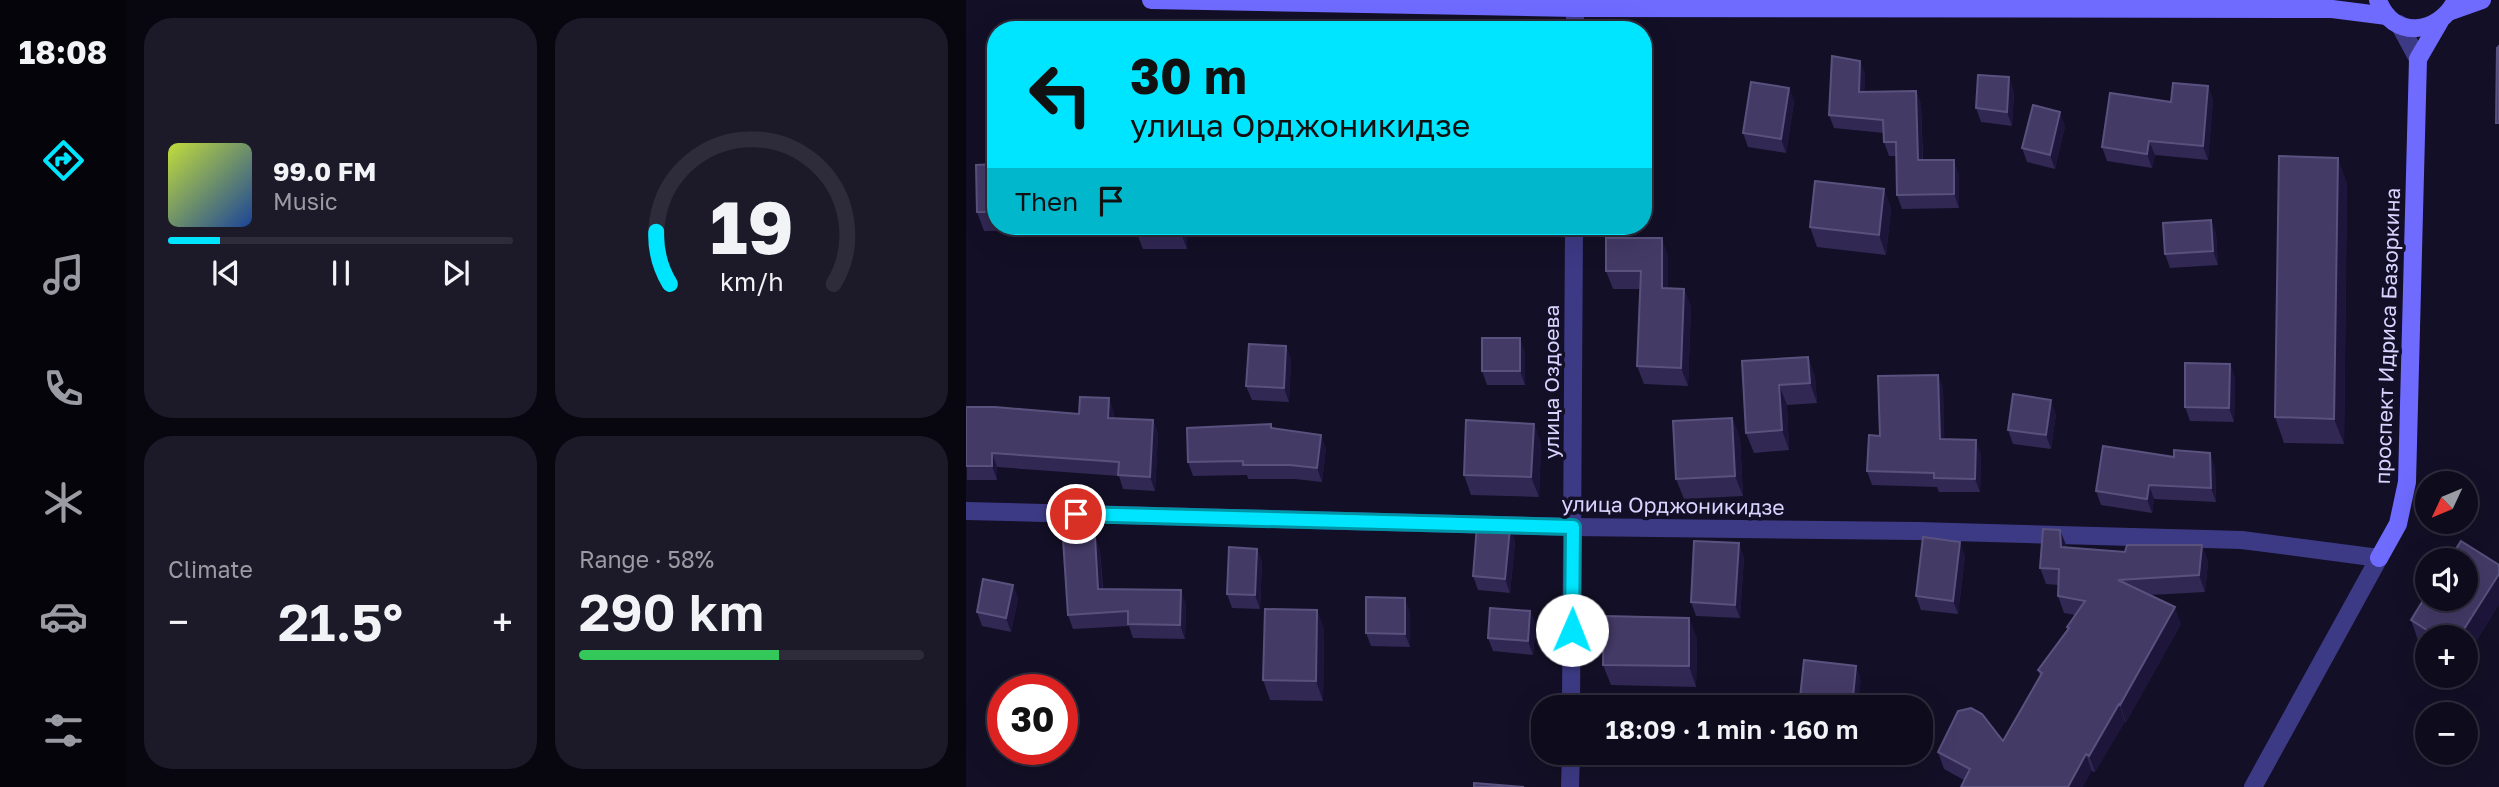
<!DOCTYPE html>
<meta charset="utf-8">
<style>
body{margin:0;font-family:"Golos Text",sans-serif;background:#1c1929;color:#f1f3f6;height:100vh;display:flex;flex-direction:column;font-size:26px;white-space:nowrap}
*{box-sizing:border-box;margin:0}
p{font-size:23px;color:#9b9ba3}
.icon{flex:none;width:38px;height:38px;fill:none;stroke:currentColor;stroke-width:2;stroke-linecap:round;stroke-linejoin:round}
.map{position:relative;flex:1;overflow:hidden}
.drawer{display:flex;flex-direction:column;gap:18px;padding:18px;background:#08060f;width:840px}
.drawer>*{flex:none}
.hud{position:absolute;left:21px;top:21px;width:665px;height:214px;border-radius:28px;box-shadow:0 7px 28px #0002,0 0 0 2px #2e2b3b;background:#00e5ff;color:#111;overflow:hidden}
.needle{width:46px;rotate:226deg}
.controls{position:absolute;left:1449px;top:471px;display:grid;gap:14px}
.controls a{display:grid;place-items:center;width:63px;height:63px;border-radius:50%;background:#0e0b1c;box-shadow:0 7px 28px #0002,0 0 0 2px #2e2b3b;font-size:35px}
.speed{position:absolute;left:21px;top:674px;display:flex;gap:14px;font-size:35px;font-weight:700;text-align:center}
.speed>*{display:grid;place-content:center;width:91px;height:91px;border-radius:50%;background:#0e0b1c;box-shadow:0 7px 28px #0002,0 0 0 2px #2e2b3b;line-height:1}
.speed .limit{border:10px solid #d22;background:#fff;color:#111}
.pin{position:absolute;display:grid;place-items:center;width:60px;height:60px;color:#fff;margin:-30px;border:4px solid #fff;border-radius:50%;box-shadow:0 2px 7px #0007}
.me{position:absolute;width:77px;margin:-38px;rotate:1deg;stroke-linejoin:round;filter:drop-shadow(0 0 5px #0008)}
.turn{display:flex;align-items:center;gap:24px;height:147px;padding:0 28px;font-size:32px}
.turn .icon{width:91px;height:91px;stroke-width:2.5}
.turn b{display:block;font-size:49px;line-height:60px}
.then{display:flex;align-items:center;height:66px;padding:0 28px;background:#0003;gap:14px;font-size:26px}
.big{font-size:52px;font-weight:600;line-height:1.1}
.drawer .widget{flex:1;display:flex;flex-direction:column;justify-content:center;gap:10px;min-width:0;padding:0 24px;border-radius:28px;background:#1c1929}
.drawer .dial{align-items:center;gap:0}
.dial svg{height:182px;overflow:visible;fill:none;stroke:#2e2b3b;stroke-width:7;stroke-linecap:round;text-anchor:middle}
.dial text{fill:#f1f3f6;stroke:none}
.song{display:flex;align-items:center;gap:21px}
.cover{width:84px;height:84px;border-radius:10px;background:linear-gradient(135deg,hsl(70 70% 55%),hsl(220 70% 35%))}
.played{height:7px;border-radius:4px;background:linear-gradient(90deg,#00e5ff 15%,#2e2b3b 15%)}
.keys{display:flex;justify-content:space-around;direction:ltr}
.heat{display:flex;justify-content:space-between;align-items:center;font-size:38px;direction:ltr}
.charge{height:10px;border-radius:5px;background:linear-gradient(90deg,#34c759 58%,#2e2b3b 0)}
.drawer .tiles{flex:1;display:grid;gap:18px;grid-template-columns:repeat(2,1fr)}
.trip{position:absolute;left:565px;top:695px;width:402px;height:70px;border-radius:28px;background:#0e0b1c;box-shadow:0 7px 28px #0002,0 0 0 2px #2e2b3b;font-weight:600;line-height:70px;text-align:center}
main{display:flex;flex:1;min-height:0}
.dock{display:flex;flex-direction:column;width:126px;justify-content:space-around;align-items:center;background:#06040b;color:#9b9ba3}
.dock .icon{width:49px;height:49px}
.dock .on{color:#00e5ff}
.dock b{font-size:32px;color:#f1f3f6}
.map>svg:first-child{display:block}
.lines{fill:none;stroke-linecap:round;stroke-linejoin:round}
.minor{stroke:#3d3a85;stroke-width:18}
.tertiary{stroke:#3d3a85;stroke-width:18}
.secondary{stroke:#6f6bff;stroke-width:18}
.wall{fill:#312854}
.shaded-wall{fill:#1d163a}
.building{fill:#433a66;stroke:#5a527e;stroke-width:2}
.route-casing{stroke:#0095a6;stroke-width:18}
.route{stroke:#00e5ff;stroke-width:12}
.labels{text-anchor:middle;dominant-baseline:central;stroke-width:7;stroke-linejoin:round;paint-order:stroke}
.street-label{font-size:21px;fill:#d9d4ff;stroke:#130f26}
</style>
<main>
<nav class="dock">
<b>18:08</b>
<svg class="icon on" aria-label="directions" viewBox="0 0 24 24"><path d="M12 3l9 9-9 9-9-9zM9 14v-3h6M13 9l2 2-2 2"/></svg>
<svg class="icon" aria-label="music" viewBox="0 0 24 24"><path d="M9 18V5l10-2v13"/><circle cx="6" cy="18" r="3"/><circle cx="16" cy="16" r="3"/></svg>
<svg class="icon" aria-label="phone" viewBox="0 0 24 24"><path d="M5 4h4l2 5-3 2q2 4 5 5l2-3 5 2v4C11 20 4 13 5 4z"/></svg>
<svg class="icon" aria-label="climate" viewBox="0 0 24 24"><path d="M12 3v18M4 7l16 10M4 17L20 7"/></svg>
<svg class="icon" aria-label="car" viewBox="0 0 24 24"><path d="M5 17H2v-5l4-1 3-4h7l3 4 3 1v5h-3M9 17h6M6 11h13"/><circle cx="7" cy="17" r="2"/><circle cx="17" cy="17" r="2"/></svg>
<svg class="icon" aria-label="filters" viewBox="0 0 24 24"><path d="M4 7h16M4 17h16"/><circle cx="9" cy="7" r="2"/><circle cx="15" cy="17" r="2"/></svg>
</nav>
<section class="drawer">
<div class="tiles">
<div class="widget">
<div class="song"><i class="cover"></i><div><b>99.0 FM</b><p>Music</p></div></div>
<div class="played"></div>
<div class="keys"><svg class="icon" aria-label="previous" viewBox="0 0 24 24"><path d="M18 5L8 12l10 7zM5 5v14"/></svg><svg class="icon" aria-label="pause" viewBox="0 0 24 24"><path d="M8 5v14M16 5v14"/></svg><svg class="icon" aria-label="next" viewBox="0 0 24 24"><path d="M6 5l10 7-10 7zM19 5v14"/></svg></div>
</div>
<div class="widget dial"><svg viewBox="0 0 100 80">
<path d="M14 69A42 42 0 1 1 86 69"/>
<path d="M14 69A42 42 0 0 1 8 46" stroke="#00e5ff"/>
<text x="50" y="56" font-size="32" font-weight="700">19</text>
<text x="50" y="72" font-size="11">km/h</text>
</svg></div>
<div class="widget"><p>Climate</p>
<div class="heat"><a>−</a><b class="big">21.5°</b><a>+</a></div>
</div>
<div class="widget"><p>Range · 58%</p><b class="big">290 km</b><div class="charge"></div></div>
</div>
</section>
<div class="map">
<svg width="1533" height="787" viewBox="0 0 1533 787">
<rect width="100%" height="100%" fill="#130f26"/>
<g class="lines">
<!-- minor -->
<g class="minor">
<path d="M609,0V30"/>
<path d="M0,511L607,527L952,531L1276,540L1413,558"/>
<path d="M605,707L608,226"/>
<path d="M604,787L605,752"/>
</g>
<!-- tertiary -->
<g class="tertiary">
<path d="M1433,24L1452,59"/>
<path d="M1287,787L1413,558"/>
</g>
<!-- secondary -->
<g class="secondary">
<path d="M185,0L609,8L1366,9L1421,16"/>
<path d="M1412,0C1426,40 1473,35 1490,0"/>
<path d="M1485,11L1516,0"/>
<path d="M1413,558L1432,524L1441,482L1452,59L1474,21"/>
</g>
</g>
<!-- wall -->
<g class="wall">
<path d="M894,61L899,75L898,92L950,91L955,105L957,160L993,174V208L936,209L931,195L930,156H923L918,142V133L868,128L863,115Z"/>
<path d="M677,72H682L687,86V144H677Z"/>
<path d="M1242,86L1247,100L1242,160L1189,155L1186,168L1141,161L1136,147L1205,102Z"/>
<path d="M823,88L828,102L820,153L782,147L777,133Z"/>
<path d="M1048,91L1046,126L1015,122L1010,108Z"/>
<path d="M1099,126L1089,169L1061,162L1056,148Z"/>
<path d="M30,164V226H66V230L18,231L11,212Z"/>
<path d="M1381,183L1378,444L1318,443L1309,417Z"/>
<path d="M918,189L925,209L920,255L851,247L844,227Z"/>
<path d="M1245,220L1250,234L1252,265L1204,268L1199,254Z"/>
<path d="M155,226H221V249H177L170,231V227Z"/>
<path d="M702,256V288L718,289L725,307L722,386L678,384L671,366L674,289H647L640,271Z"/>
<path d="M320,346L325,360L323,402L286,400L280,386Z"/>
<path d="M559,352V385H521L516,371Z"/>
<path d="M842,357L849,377L851,403L821,405L823,450L788,453L780,433L776,361Z"/>
<path d="M1264,364L1269,378L1268,422L1224,421L1219,407Z"/>
<path d="M972,375L977,389L978,439L1015,454L1014,492H973L971,487L906,485L901,471L914,436Z"/>
<path d="M0,407L113,414L148,412V418L187,420L192,434L189,491L157,489L153,476L31,467V480H1Z"/>
<path d="M1090,414L1085,449L1047,444L1042,430Z"/>
<path d="M766,418L774,438L777,496L718,499L710,479Z"/>
<path d="M305,424L307,429L360,448L356,482L329,479H282L281,475L227,476L222,462Z"/>
<path d="M568,424L575,444L573,497L505,495L498,475Z"/>
<path d="M1249,467L1250,502L1188,499L1186,513L1135,505L1130,491Z"/>
<path d="M544,528L549,542L544,593L512,590L507,576Z"/>
<path d="M129,537L134,551L137,589L220,604L219,639L167,638L163,626L107,629L102,615Z"/>
<path d="M1236,545L1242,562L1239,592L1184,595L1215,624L1160,722L1159,721L1129,772L1126,771L998,780L978,769L972,752L1037,741L1074,676L1072,670L1102,629L1101,627L1109,615L1098,613L1092,596V585L1080,584L1074,568L1101,548L1159,552Z"/>
<path d="M291,549L296,562L294,609L266,608L261,594Z"/>
<path d="M999,556L992,614L955,610L950,596Z"/>
<path d="M778,557L774,618L730,616L725,602Z"/>
<path d="M47,585L52,599L45,632L16,626L11,612Z"/>
<path d="M1461,594L1500,637H1461V646L1452,640L1445,620Z"/>
<path d="M351,610L358,630L357,701L304,700L297,680Z"/>
<path d="M564,611L570,625L567,655L527,651L522,638Z"/>
<path d="M444,612V647L405,646L400,633Z"/>
<path d="M731,638L730,687L645,685L637,665Z"/>
</g>
<!-- shaded-wall -->
<g class="shaded-wall">
<path d="M894,61L899,75L898,106L893,92Z"/>
<path d="M682,72L687,86V144L682,130Z"/>
<path d="M1043,77L1048,91L1046,126L1041,112Z"/>
<path d="M1242,86L1247,100L1242,160L1237,146Z"/>
<path d="M823,88L828,102L820,153L815,139Z"/>
<path d="M950,91L955,105L957,174L952,160Z"/>
<path d="M1094,112L1099,126L1089,169L1084,155Z"/>
<path d="M1183,141L1189,155L1186,168L1181,154Z"/>
<path d="M1372,158L1381,183L1378,444L1368,419Z"/>
<path d="M988,160L993,174V208L988,194Z"/>
<path d="M918,189L925,209L920,255L913,235Z"/>
<path d="M1245,220L1250,234L1252,265L1247,251Z"/>
<path d="M214,226H221V249L214,231Z"/>
<path d="M696,238L702,256V306L696,288Z"/>
<path d="M718,289L725,307L722,386L715,368Z"/>
<path d="M554,338L559,352V385L554,371Z"/>
<path d="M320,346L325,360L323,402L318,388Z"/>
<path d="M842,357L849,377L851,403L844,383Z"/>
<path d="M1264,364L1269,378L1268,422L1263,408Z"/>
<path d="M972,375L977,389L979,453L974,439Z"/>
<path d="M813,385L821,405L823,450L816,430Z"/>
<path d="M143,398L148,412L147,431L142,418Z"/>
<path d="M1085,400L1090,414L1085,449L1080,435Z"/>
<path d="M766,418L774,438L777,496L769,476Z"/>
<path d="M187,420L192,434L189,491L184,477Z"/>
<path d="M568,424L575,444L573,497L565,477Z"/>
<path d="M355,435L360,448L356,482L351,468Z"/>
<path d="M1010,440L1015,454L1014,492L1009,479Z"/>
<path d="M26,453L31,467V480L26,466Z"/>
<path d="M1244,453L1249,467L1250,502L1245,488Z"/>
<path d="M1183,485L1188,499L1186,513L1181,499Z"/>
<path d="M544,528L549,542L544,593L539,579Z"/>
<path d="M1094,530L1101,547V564L1095,547Z"/>
<path d="M129,537L134,551L137,602L132,589Z"/>
<path d="M994,542L999,556L992,614L987,601Z"/>
<path d="M773,543L778,557L774,618L769,605Z"/>
<path d="M1236,545L1242,562L1239,592L1233,575Z"/>
<path d="M291,549L296,562L294,609L289,595Z"/>
<path d="M1533,574V605L1500,658V637H1493Z"/>
<path d="M47,585L52,599L45,632L40,618Z"/>
<path d="M215,590L220,604L219,639L214,625Z"/>
<path d="M439,598L444,612V647L439,634Z"/>
<path d="M1209,607L1215,624L1160,722L1154,705Z"/>
<path d="M351,610L358,630L357,701L350,681Z"/>
<path d="M564,611L570,625L567,655L562,641Z"/>
<path d="M723,618L731,638L730,687L723,666Z"/>
<path d="M890,666L895,680L892,707H886Z"/>
<path d="M1153,704L1159,721L1129,772L1123,756Z"/>
<path d="M1120,754L1126,771L1117,787H1102Z"/>
</g>
<!-- building -->
<g class="building">
<path d="M1533,46V123H1530L1531,48Z"/>
<path d="M866,56L894,61L893,92L950,91L952,160H988V194L931,195L930,142H918L917,120L863,115Z"/>
<rect x="677" y="72" width="5" height="58"/>
<path d="M1012,75L1043,77L1041,112L1010,108Z"/>
<path d="M785,82L823,88L815,139L777,133Z"/>
<path d="M1207,83L1242,86L1237,146L1183,141L1181,154L1136,147L1144,93L1205,102Z"/>
<path d="M1067,105L1094,112L1084,155L1056,148Z"/>
<path d="M1313,156L1372,158L1368,419L1309,417Z"/>
<path d="M30,164V212H11L10,165Z"/>
<path d="M849,181L918,189L913,235L844,227Z"/>
<path d="M1245,220L1247,251L1199,254L1197,223Z"/>
<rect x="170" y="226" width="44" height="5"/>
<path d="M640,238H696V288L718,289L715,368L671,366L675,271H640Z"/>
<rect x="516" y="338" width="38" height="33"/>
<path d="M283,344L320,346L318,388L280,386Z"/>
<path d="M842,357L844,383L813,385L816,430L780,433L776,361Z"/>
<path d="M1219,363L1264,364L1263,408L1219,407Z"/>
<path d="M972,375L974,439L1010,440L1009,479L968,478V473L901,471L903,435L914,436L912,376Z"/>
<path d="M1047,394L1085,400L1080,435L1042,430Z"/>
<path d="M114,397L143,398L142,418L187,420L184,477L152,475L153,462L26,453V466H0V407H29L113,414Z"/>
<path d="M766,418L769,476L710,479L707,421Z"/>
<path d="M500,420L568,424L565,477L498,475Z"/>
<path d="M305,424V428L355,435L351,468L324,465H277V461L222,462L221,428Z"/>
<path d="M1137,446L1208,457V450L1244,453L1245,488L1183,485L1181,499L1130,491Z"/>
<path d="M511,525L544,528L539,579L507,576Z"/>
<path d="M1077,529L1094,530L1095,547L1159,552L1161,545H1236L1233,575L1152,580L1209,607L1154,705L1153,704L1123,756L1120,754L1102,787H995L1004,769L972,752L992,711L1005,708L1016,714L1037,741L1076,673L1072,670L1103,628L1101,627L1119,601L1092,596L1093,569L1074,568Z"/>
<path d="M129,537L132,589L215,590L214,625L162,624V611L102,615L97,539Z"/>
<path d="M957,537L994,542L987,601L950,596Z"/>
<path d="M728,541L773,543L769,605L725,602Z"/>
<path d="M1495,541L1533,565V574L1493,637H1472L1445,620L1461,594V598H1500V560H1483Z"/>
<path d="M263,547L291,549L289,595L261,594Z"/>
<path d="M17,579L47,585L40,618L11,612Z"/>
<path d="M400,597L439,598V634L400,633Z"/>
<path d="M524,608L564,611L562,641L522,638Z"/>
<path d="M299,609L351,610L350,681L297,680Z"/>
<path d="M638,616L723,618V666L637,665Z"/>
<path d="M838,660L890,666L886,707H833Z"/>
<path d="M508,783L558,787H508Z"/>
</g>
<g class="lines">
<defs>
<path id="route" d="M110,514L607,527L606,630"/>
</defs>
<!-- route casing -->
<use href="#route" class="route-casing"/>
<!-- route -->
<use href="#route" class="route"/>
</g>
<g class="labels">
<!-- street labels -->
<g class="street-label">
<text transform="translate(1421 336) rotate(-88)">проспект Идриса Базоркина</text>
<text transform="translate(585 382) rotate(-90)">улица Оздоева</text>
<text transform="translate(707 505) rotate(1)">улица Орджоникидзе</text>
</g>
</g>
</svg>
<div class="controls">
<a><svg class="needle" viewBox="-14 -14 28 28"><path d="M0-13l5 13h-10z" fill="#e53935"/><path d="M0 13l5-13h-10z" fill="#9b9ba3"/></svg></a>
<a><svg class="icon" aria-label="sound" viewBox="0 0 24 24"><path d="M4 9h4l5-4v14l-5-4H4zM17 9q2 3 0 6"/></svg></a>
<a>+</a>
<a>−</a>
</div>
<div class="speed"><div class="limit">30</div></div>
<div class="pin" style="left:110px;top:514px;background:#d93025"><svg class="icon" aria-label="arrive" viewBox="0 0 24 24"><path d="M6 21V4h12l-3 4 3 4H6"/></svg></div>
<svg class="me" style="left:606px;top:630px" viewBox="-20 -20 40 40"><circle r="19" fill="#fff"/><path d="M0-13L10 11 0 6-10 11z" fill="#00e5ff"/></svg>
<div class="trip">18:09 · 1 min · 160 m</div>
<div class="hud">
<div class="turn"><svg class="icon" aria-label="left" viewBox="0 0 24 24"><path d="M17 20v-9H6M10 6l-5 5 5 5"/></svg><div><b>30 m</b>улица Орджоникидзе</div></div>
<div class="then">Then<svg class="icon" aria-label="arrive" viewBox="0 0 24 24"><path d="M6 21V4h12l-3 4 3 4H6"/></svg></div>
</div>
</div>
</main>
